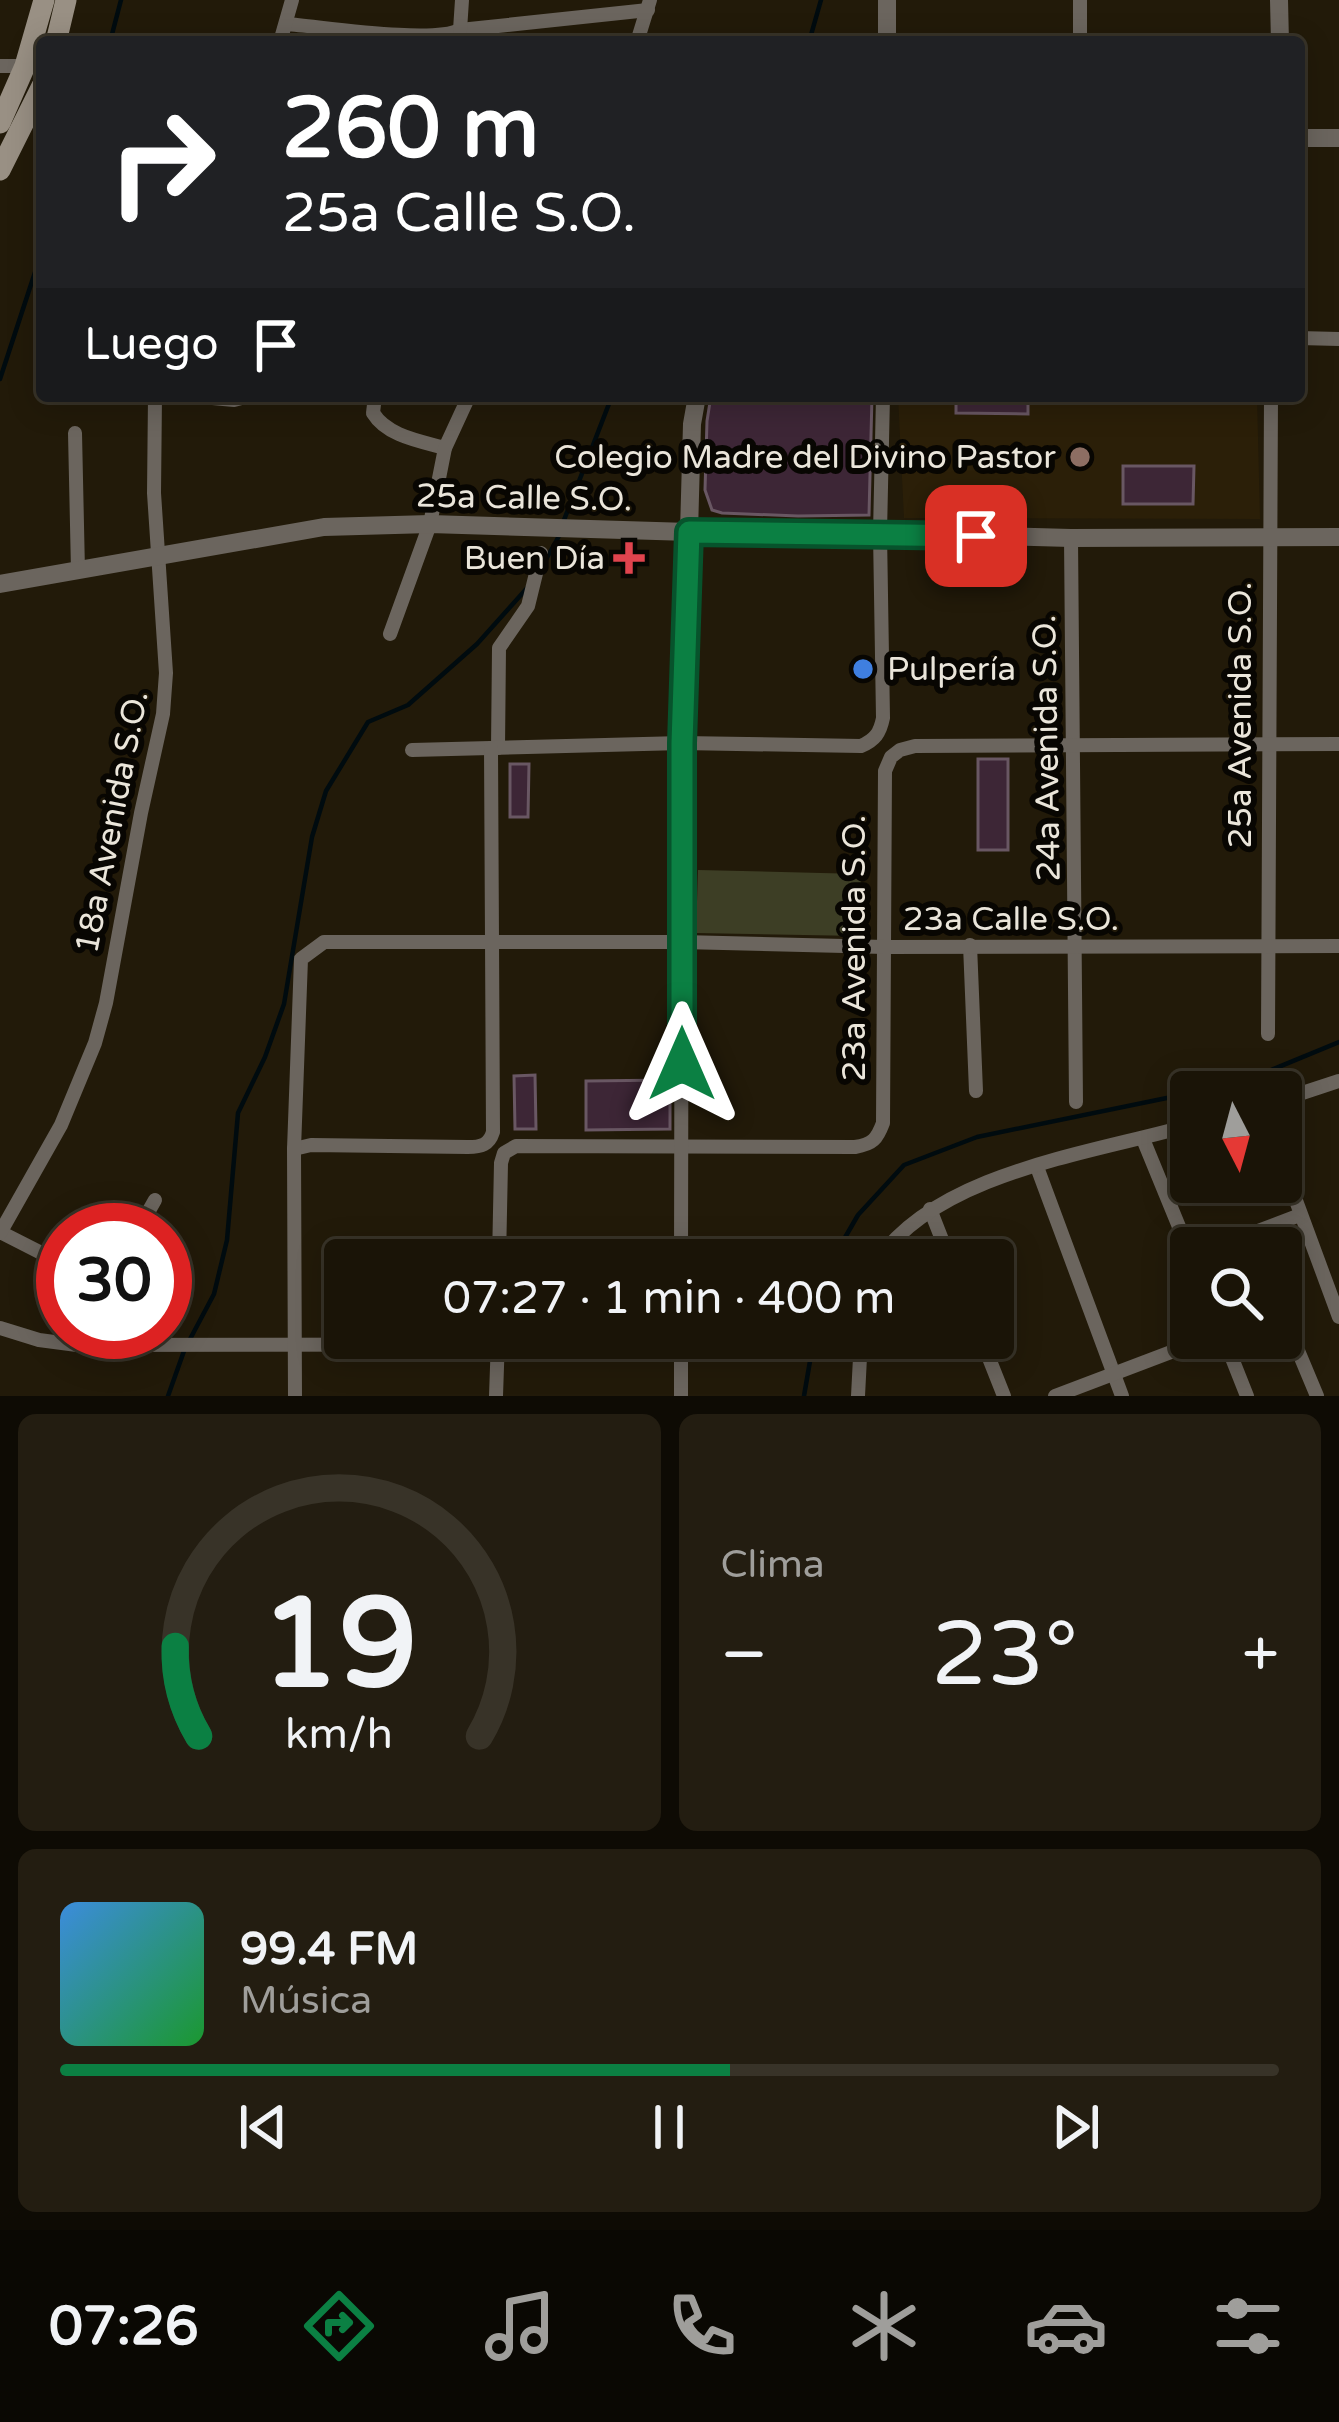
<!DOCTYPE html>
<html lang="es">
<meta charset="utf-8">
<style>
body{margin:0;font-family:"Varela Round",sans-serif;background:#231d11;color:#f1f3f6;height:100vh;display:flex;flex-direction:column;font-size:45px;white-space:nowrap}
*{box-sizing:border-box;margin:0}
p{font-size:39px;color:#9f9e9b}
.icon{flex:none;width:66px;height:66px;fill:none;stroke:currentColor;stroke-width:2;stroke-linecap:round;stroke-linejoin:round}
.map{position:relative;height:1396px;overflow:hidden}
.details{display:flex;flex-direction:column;gap:18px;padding:18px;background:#0e0b04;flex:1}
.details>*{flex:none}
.banner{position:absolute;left:36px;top:36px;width:1269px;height:366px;border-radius:12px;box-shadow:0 6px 30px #0003,0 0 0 3px #383328;background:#202124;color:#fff;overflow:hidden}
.needle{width:78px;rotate:174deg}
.buttons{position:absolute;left:1170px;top:1071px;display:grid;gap:24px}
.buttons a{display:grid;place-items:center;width:132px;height:132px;border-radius:12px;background:#1a1407;box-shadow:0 6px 30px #0003,0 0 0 3px #383328;font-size:60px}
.speed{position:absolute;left:36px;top:1203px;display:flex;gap:24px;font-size:60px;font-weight:700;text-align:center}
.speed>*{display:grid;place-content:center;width:156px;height:156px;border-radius:50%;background:#1a1407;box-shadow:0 6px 30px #0003,0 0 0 3px #383328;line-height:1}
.speed .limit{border:18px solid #d22;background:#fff;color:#111}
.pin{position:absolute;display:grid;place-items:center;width:102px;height:102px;color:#fff;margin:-51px;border-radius:24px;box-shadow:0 6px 18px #0006}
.me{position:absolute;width:132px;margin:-66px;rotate:0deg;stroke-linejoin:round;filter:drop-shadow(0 0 9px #0008)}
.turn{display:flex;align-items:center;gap:42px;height:252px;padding:0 48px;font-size:54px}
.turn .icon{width:156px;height:156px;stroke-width:2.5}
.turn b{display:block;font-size:84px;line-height:102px}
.then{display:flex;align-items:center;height:114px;padding:0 48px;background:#0003;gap:24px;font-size:45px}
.big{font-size:90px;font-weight:600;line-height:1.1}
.details .tile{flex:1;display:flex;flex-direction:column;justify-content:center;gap:18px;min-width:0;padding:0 42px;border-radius:18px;background:#231d11}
.details .dial{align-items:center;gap:0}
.dial svg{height:312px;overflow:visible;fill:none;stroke:#383328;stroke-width:7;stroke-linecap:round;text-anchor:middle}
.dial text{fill:#f1f3f6;stroke:none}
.song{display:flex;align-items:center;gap:36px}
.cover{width:144px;height:144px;border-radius:18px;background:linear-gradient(135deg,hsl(210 70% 55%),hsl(130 70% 35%))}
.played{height:12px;border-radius:6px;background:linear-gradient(90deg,#0b8043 55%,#383328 55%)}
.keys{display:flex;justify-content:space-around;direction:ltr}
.heat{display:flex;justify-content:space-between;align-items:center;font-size:66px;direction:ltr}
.details .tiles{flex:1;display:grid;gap:18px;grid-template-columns:1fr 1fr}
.tile:last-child{grid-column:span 2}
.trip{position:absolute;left:324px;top:1239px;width:690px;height:120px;border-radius:12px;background:#1a1407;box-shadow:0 6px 30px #0003,0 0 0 3px #383328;font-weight:600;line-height:120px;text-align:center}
.tabs{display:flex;height:192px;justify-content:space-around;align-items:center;background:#0a0803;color:#9f9e9b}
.tabs .icon{width:84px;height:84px}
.tabs .active{color:#0b8043}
.tabs b{font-size:54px;color:#f1f3f6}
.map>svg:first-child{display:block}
.built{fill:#2b1f08}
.green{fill:#3d3e25}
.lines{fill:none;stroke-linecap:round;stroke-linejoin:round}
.stream{stroke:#000b0f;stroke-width:4.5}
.building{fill:#3d2636;stroke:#695763;stroke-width:3}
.minor{stroke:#6b655e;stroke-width:14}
.tertiary{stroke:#6b655e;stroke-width:18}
.secondary{stroke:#999084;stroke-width:21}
.route-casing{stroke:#07532c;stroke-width:30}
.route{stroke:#0b8043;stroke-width:21}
.education-dot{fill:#8d6e63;stroke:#080602;stroke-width:4.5}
.health-dot{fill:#e0444e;stroke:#080602;stroke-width:4.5}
.shop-dot{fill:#3f7fe0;stroke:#080602;stroke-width:4.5}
.labels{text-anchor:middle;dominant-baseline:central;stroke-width:12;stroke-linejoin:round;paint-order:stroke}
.poi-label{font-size:33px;fill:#eae5da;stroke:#080602;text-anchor:end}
.street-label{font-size:33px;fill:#eae5da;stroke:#080602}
</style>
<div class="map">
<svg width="1339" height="1396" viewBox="0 0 1339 1396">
<rect width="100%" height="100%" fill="#221a09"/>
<!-- built -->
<path class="built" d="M898,396H1257L1260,519L904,518Z"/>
<!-- green -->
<path class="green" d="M698,870L861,874L859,936L696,933Z"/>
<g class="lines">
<!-- stream -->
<g class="stream">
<path d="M110,42L121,0"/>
<path d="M809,42L821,0"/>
<path d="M0,379L42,251"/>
<path d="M564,520L612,396"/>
<path d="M544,563L559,536"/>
<path d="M1195,1092L1264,1073L1339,1042"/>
<path d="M832,1260L858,1215L904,1165L977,1137L1191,1093"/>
<path d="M189,1341L214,1294L227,1240L238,1113L265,1057L284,1004L312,837L326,791L368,722L408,705L477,644L528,587"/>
<path d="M168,1396L184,1351"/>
<path d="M804,1396L814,1338"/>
</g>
</g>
<!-- building -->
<g class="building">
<path d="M711,396H872L869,515L798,516L722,513L712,510L705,490L707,421Z"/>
<path d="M956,396H1028V414L956,413Z"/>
<path d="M1123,466H1194L1193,504H1123Z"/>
<rect x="978" y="759" width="30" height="91"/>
<path d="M510,764H529L528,817H510Z"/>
<path d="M535,1075L536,1129H515L514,1076Z"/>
<path d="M670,1080V1129L586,1130V1081Z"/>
</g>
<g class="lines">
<!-- minor -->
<g class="minor">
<path d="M287,24C324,27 431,44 460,30L648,10"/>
<path d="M460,30L462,0"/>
<path d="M280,42L292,0"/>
<path d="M637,42L650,0"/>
<path d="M1080,42V0"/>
<path d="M0,66H25"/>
<path d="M1299,338L1339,339"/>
<path d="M191,396L234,400L249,396"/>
<path d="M375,396L373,413C387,436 420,441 445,448"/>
<path d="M75,433L78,571"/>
<path d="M1071,538L1076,1102"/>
<path d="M390,634L430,524L445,448L469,396"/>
<path d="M498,748L499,648L528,606L541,553"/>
<path d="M412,750L682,743L861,746C875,740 880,733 883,718L880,533L883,396"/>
<path d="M970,945L976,1091"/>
<path d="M1268,1034L1271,396"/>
<path d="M1281,1100L1339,1081"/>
<path d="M1143,1139L1191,1256"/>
<path d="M294,1149L311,1145L468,1147C481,1147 489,1145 493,1132L491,748"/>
<path d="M1281,1160L1339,1317"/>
<path d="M1037,1167L1122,1396"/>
<path d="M930,1209L950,1260"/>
<path d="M138,1230L155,1200"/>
<path d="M0,1232L63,1264"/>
<path d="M0,1233L61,1125L95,1043L106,1003L141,813L163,714L166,673L154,493L155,396"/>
<path d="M1213,1248L1300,1215"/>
<path d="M499,1260L501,1163L504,1153L516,1146L855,1147C873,1144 877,1139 883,1123L885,771L891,757L900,750L915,746L1339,744"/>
<path d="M681,1260L682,743L689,532"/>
<path d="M878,1260C939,1172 1093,1153 1191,1125"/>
<path d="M1281,1310L1317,1396"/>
<path d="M0,1328L39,1340L77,1345L784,1344"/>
<path d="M981,1338L1004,1396"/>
<path d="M1224,1338L1247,1396"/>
<path d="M295,1396L294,1149L301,959L324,942H682L885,947L1339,946"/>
<path d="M496,1396L498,1338"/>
<path d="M681,1396V1338"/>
<path d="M858,1396L861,1338"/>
<path d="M1055,1396L1208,1338"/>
</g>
<!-- tertiary -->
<g class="tertiary">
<path d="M1279,0L1280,42"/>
<path d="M887,42V0"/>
<path d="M1299,138H1339"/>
<path d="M689,532L692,424L697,396"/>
<path d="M0,584L324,527L430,524L689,532L880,533L1071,538L1339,537"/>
</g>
<!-- secondary -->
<g class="secondary">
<path d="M56,42L66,0"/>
<path d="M0,123L25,66L44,0"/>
<path d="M0,170L42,86"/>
</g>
</g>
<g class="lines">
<defs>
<path id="route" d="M682,1064V743L689,532L976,536"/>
</defs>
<!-- route casing -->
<use href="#route" class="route-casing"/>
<!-- route -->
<use href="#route" class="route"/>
</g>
<!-- markers -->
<circle class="education-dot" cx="1080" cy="457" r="12"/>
<path class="health-dot" d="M623 540h12v12h12v12h-12v12h-12v-12h-12v-12h12z"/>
<circle class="shop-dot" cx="863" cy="669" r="12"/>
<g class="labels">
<!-- poi labels -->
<g class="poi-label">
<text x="1056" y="457">Colegio Madre del Divino Pastor</text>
<text x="605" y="558">Buen Día</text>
<text x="887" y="669" text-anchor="start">Pulpería</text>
</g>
<!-- street labels -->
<g class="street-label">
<text transform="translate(524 498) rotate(1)">25a Calle S.O.</text>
<text transform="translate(1240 715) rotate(-90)">25a Avenida S.O.</text>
<text transform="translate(1047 748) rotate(-91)">24a Avenida S.O.</text>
<text transform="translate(112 822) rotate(-79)">18a Avenida S.O.</text>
<text x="1011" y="919">23a Calle S.O.</text>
<text transform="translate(854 948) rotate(-90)">23a Avenida S.O.</text>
</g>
</g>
</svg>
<div class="buttons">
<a><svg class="needle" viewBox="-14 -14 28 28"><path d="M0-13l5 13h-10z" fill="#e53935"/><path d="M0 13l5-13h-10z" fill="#9f9e9b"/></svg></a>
<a><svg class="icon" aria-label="search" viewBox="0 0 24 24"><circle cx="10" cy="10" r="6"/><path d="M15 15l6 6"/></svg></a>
</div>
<div class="speed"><div class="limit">30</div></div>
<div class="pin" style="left:976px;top:536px;background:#d93025"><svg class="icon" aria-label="arrive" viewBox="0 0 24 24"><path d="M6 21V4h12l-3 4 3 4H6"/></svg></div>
<svg class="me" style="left:682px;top:1064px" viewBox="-20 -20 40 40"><path d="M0-17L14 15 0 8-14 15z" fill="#0b8043" stroke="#fff" stroke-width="4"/></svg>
<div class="trip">07:27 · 1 min · 400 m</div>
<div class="banner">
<div class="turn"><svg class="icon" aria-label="right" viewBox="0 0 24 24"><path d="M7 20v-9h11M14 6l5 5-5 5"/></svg><div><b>260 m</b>25a Calle S.O.</div></div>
<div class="then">Luego<svg class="icon" aria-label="arrive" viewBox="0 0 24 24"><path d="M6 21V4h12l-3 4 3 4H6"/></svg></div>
</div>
</div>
<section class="details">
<div class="tiles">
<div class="tile dial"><svg viewBox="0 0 100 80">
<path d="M14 69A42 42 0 1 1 86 69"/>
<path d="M14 69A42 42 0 0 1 8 46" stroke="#0b8043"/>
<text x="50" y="56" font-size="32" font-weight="700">19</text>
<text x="50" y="72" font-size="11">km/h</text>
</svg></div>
<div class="tile"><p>Clima</p>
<div class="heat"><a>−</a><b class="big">23°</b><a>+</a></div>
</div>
<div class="tile">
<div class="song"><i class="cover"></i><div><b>99.4 FM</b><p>Música</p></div></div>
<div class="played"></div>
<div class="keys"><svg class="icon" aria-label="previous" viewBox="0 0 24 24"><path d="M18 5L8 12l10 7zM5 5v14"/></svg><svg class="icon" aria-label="pause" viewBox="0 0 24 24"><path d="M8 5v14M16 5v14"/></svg><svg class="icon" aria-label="next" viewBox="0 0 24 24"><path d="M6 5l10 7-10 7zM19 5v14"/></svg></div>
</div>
</div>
</section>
<nav class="tabs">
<b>07:26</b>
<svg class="icon active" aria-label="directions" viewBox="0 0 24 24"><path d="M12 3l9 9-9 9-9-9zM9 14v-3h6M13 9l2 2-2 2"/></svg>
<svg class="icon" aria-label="music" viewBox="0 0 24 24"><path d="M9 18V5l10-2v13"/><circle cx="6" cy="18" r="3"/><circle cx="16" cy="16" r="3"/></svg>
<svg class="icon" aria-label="phone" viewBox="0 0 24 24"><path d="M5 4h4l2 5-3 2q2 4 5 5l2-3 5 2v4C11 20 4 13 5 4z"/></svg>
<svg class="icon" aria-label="climate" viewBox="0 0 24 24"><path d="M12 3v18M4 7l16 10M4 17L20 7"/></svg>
<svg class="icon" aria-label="car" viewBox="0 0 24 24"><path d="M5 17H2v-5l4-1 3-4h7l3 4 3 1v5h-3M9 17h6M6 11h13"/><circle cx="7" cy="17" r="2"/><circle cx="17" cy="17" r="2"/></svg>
<svg class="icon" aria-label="filters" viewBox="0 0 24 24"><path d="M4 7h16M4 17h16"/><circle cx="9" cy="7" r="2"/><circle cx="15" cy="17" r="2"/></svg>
</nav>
